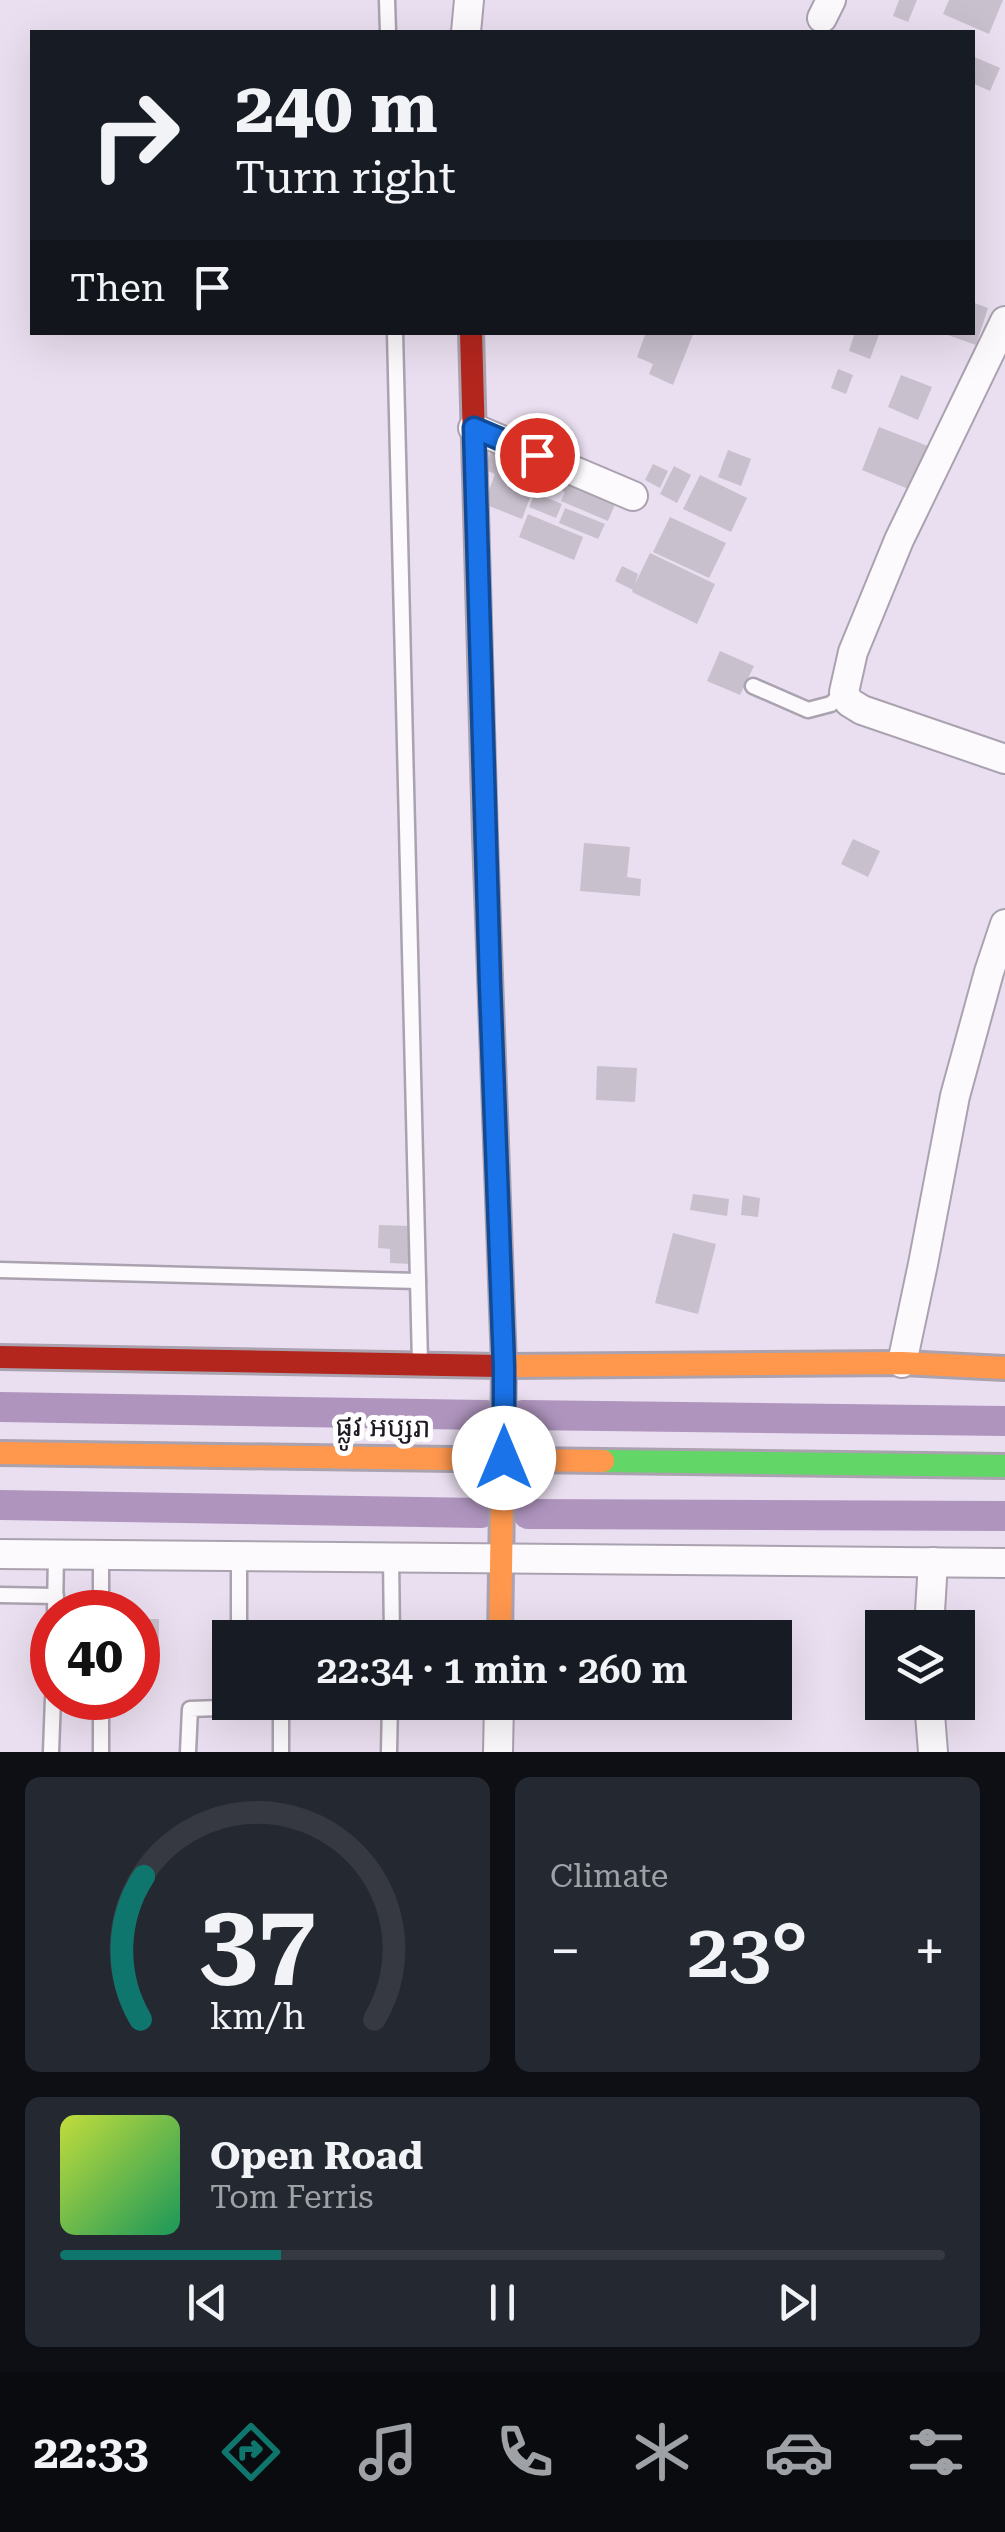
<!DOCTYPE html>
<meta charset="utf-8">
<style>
body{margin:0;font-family:"Roboto Serif","Noto Sans Khmer",serif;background:#242831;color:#f1f3f6;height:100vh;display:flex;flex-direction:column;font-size:38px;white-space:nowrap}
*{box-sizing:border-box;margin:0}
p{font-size:32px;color:#9ea1a6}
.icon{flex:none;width:55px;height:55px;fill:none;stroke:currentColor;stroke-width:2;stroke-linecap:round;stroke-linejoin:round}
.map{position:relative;height:1752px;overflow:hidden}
.sheet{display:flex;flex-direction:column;gap:25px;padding:25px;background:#0d0f14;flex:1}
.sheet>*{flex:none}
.top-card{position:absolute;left:30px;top:30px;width:945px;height:305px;border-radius:0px;box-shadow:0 10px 40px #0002;background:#171b24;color:#f1f3f6;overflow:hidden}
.buttons{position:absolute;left:865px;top:1610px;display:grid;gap:20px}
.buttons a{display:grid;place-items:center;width:110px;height:110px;border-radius:0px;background:#171b24;box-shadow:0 10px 40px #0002;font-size:50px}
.speed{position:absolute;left:30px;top:1590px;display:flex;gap:20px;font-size:50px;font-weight:700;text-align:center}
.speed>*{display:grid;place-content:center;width:130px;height:130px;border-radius:50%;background:#171b24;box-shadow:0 10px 40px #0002;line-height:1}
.speed .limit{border:15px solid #d22;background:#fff;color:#111}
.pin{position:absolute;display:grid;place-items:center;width:85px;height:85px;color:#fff;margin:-42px;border:5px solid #fff;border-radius:50%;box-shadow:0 2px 10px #0007}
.me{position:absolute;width:110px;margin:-55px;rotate:0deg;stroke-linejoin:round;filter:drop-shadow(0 0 8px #0008)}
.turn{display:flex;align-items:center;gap:35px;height:210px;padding:0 40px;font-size:45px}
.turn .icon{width:130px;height:130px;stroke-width:2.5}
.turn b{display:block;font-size:70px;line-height:85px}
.then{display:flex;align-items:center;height:95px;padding:0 40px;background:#0003;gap:20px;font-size:38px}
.big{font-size:75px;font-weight:600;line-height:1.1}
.sheet .card{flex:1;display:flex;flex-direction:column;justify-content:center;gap:15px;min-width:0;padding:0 35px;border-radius:15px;background:#242831}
.sheet .dial{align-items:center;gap:0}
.dial svg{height:260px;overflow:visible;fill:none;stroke:#363941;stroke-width:7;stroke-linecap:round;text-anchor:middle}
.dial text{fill:#f1f3f6;stroke:none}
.song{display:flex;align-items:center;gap:30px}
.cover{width:120px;height:120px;border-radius:15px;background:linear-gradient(135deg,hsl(70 70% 55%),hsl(150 70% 35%))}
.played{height:10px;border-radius:5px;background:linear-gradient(90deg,#0f766e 25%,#363941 25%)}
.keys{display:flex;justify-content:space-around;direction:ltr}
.heat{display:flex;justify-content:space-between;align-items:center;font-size:55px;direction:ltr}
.sheet .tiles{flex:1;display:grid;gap:25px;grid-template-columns:1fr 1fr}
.card:last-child{grid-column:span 2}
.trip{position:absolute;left:212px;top:1620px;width:580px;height:100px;border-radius:0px;background:#171b24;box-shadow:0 10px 40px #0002;font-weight:600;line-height:100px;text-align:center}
.dock{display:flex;height:160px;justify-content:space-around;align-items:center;background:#090b0e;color:#9ea1a6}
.dock .icon{width:70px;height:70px}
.dock .selected{color:#0f766e}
.dock b{font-size:45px;color:#f1f3f6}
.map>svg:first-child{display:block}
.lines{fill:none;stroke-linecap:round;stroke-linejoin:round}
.canal{stroke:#af95be;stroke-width:30}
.building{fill:#c8c0cd}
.lane-casing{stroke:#aaa2af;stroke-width:19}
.street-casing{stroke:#aaa2af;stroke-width:32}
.fast-casing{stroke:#aaa2af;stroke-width:28}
.slow-casing{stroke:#aaa2af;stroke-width:28}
.jam-casing{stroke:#aaa2af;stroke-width:28}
.lane{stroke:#fcfafd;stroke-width:14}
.street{stroke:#fcfafd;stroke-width:28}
.fast{stroke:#63d668;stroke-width:22}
.slow{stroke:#ff974d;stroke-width:22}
.jam{stroke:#b3261e;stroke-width:22}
.route-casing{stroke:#114b97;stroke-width:25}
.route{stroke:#1a73e8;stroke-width:18}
.labels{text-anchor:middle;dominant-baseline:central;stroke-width:10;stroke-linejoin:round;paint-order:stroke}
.street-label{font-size:28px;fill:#201924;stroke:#fff}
</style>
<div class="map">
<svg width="1005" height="1752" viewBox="0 0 1005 1752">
<rect width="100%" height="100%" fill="#eadff0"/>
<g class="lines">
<!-- canal -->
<g class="canal">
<path d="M0,1407L485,1415"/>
<path d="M523,1415L1005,1421"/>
<path d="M0,1505L481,1513"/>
<path d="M528,1514L1005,1516"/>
</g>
</g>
<!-- building -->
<g class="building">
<path d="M899,0H917L908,22L893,16Z"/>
<path d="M949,0H1003L989,34L943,14Z"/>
<path d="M972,56L1000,68L990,91L972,83Z"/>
<path d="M972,302L988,308L976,345L942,333L972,332Z"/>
<path d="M646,332H694L673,385L649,374L653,364L637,357Z"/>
<path d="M855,332H880L870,359L849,351Z"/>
<path d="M838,369L853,375L846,394L831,388Z"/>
<path d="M901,375L932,387L918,420L888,407Z"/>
<path d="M879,427L928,446L911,490L862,470Z"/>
<path d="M493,445L543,464L522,519L484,504L495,474L484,469Z"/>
<path d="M728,450L751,459L741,486L718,477Z"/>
<path d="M653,464L668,471L660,488L645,480Z"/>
<path d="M674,466L691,475L677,503L660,494Z"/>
<path d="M563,473L618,497L608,521L561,501L565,492L557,489Z"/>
<path d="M700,475L747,498L731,532L683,509Z"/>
<path d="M535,493L562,504L556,518L529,507Z"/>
<path d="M565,508L605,524L598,539L559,523Z"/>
<path d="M528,514L583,537L574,560L519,537Z"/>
<path d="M670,517L726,543L709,578L653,552Z"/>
<path d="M650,553L715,584L697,624L632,592L633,590L615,581L622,566L638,574L635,584Z"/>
<path d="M720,651L754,666L740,695L707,681Z"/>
<path d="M853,839L880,851L868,877L841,864Z"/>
<path d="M584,843L630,847L627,877L641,879L640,896L580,891Z"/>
<path d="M597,1066L637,1068L635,1102L596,1100Z"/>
<path d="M693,1194L729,1199L727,1216L690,1210Z"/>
<path d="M743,1195L760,1198L758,1217L741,1215Z"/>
<path d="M379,1225L411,1226V1264L390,1263V1249L378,1248Z"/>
<path d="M673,1233L716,1244L698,1314L655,1303Z"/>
<path d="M138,1619H159V1641L138,1640Z"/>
<rect x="368" y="1625" width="16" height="13"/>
</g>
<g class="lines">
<defs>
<g id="lane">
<path d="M387,0L388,32"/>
<path d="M395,332L420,1363"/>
<path d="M753,686L808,710L831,704L844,692"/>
<path d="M0,1270L418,1281"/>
<path d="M101,1554V1612"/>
<path d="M391,1557L392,1638"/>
<path d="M0,1595L56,1596"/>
<path d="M55,1612L56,1554"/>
<path d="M239,1638V1556"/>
<path d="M101,1698V1752"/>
<path d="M51,1752L53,1698"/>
<path d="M188,1752L190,1709L278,1706L281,1709V1752"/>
<path d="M389,1752L390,1702"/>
</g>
<g id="street">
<path d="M822,18L831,0"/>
<path d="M466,32L469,0"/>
<path d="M1005,321L899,540L853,652L844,692L849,702L862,710L1005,759"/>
<path d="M473,428L633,496"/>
<path d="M902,1363L923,1264L955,1096L989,972L1005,924"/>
<path d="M0,1554L1005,1563"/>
<path d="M929,1628L933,1562"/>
<path d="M929,1702L933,1752"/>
<path d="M498,1752L499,1702"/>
</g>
<path id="fast" d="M603,1461L1005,1466"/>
<g id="slow">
<path d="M485,836L504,1366L500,1638"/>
<path d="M499,1366L902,1363L1005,1368"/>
<path d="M0,1453L603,1461"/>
</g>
<g id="jam">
<path d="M471,332L485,836"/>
<path d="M0,1357L499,1366"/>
</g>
</defs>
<!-- lane casing -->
<use href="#lane" class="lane-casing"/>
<!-- street casing -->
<use href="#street" class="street-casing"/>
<!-- fast casing -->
<use href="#fast" class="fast-casing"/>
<!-- slow casing -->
<use href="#slow" class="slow-casing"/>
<!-- jam casing -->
<use href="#jam" class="jam-casing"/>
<!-- lane -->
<use href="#lane" class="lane"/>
<!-- street -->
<use href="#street" class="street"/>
<!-- fast -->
<use href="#fast" class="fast"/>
<!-- slow -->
<use href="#slow" class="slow"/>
<!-- jam -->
<use href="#jam" class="jam"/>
</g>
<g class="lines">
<defs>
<path id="route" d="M504,1458V1366L490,984L474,428L537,455"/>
</defs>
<!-- route casing -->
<use href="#route" class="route-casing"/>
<!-- route -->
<use href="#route" class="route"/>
</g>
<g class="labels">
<!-- street labels -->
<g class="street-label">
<text transform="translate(383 1427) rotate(1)">ផ្លូវ អប្សរា</text>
</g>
</g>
</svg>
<div class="buttons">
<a><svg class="icon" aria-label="layers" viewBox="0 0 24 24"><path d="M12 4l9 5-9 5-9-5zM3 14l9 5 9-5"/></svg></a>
</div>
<div class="speed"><div class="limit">40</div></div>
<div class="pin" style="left:537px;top:455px;background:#d93025"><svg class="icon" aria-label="arrive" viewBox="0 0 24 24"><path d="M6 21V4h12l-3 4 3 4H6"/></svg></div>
<svg class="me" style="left:504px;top:1458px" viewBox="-20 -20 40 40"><circle r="19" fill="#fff"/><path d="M0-13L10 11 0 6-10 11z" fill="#1a73e8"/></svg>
<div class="trip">22:34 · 1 min · 260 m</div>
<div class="top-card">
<div class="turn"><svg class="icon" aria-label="right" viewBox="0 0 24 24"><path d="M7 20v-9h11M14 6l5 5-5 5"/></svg><div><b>240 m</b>Turn right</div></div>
<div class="then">Then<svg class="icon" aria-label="arrive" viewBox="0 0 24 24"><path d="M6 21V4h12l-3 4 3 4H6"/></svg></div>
</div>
</div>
<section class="sheet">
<div class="tiles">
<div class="card dial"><svg viewBox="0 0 100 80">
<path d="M14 69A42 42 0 1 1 86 69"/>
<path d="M14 69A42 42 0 0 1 15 25" stroke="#0f766e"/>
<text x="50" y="56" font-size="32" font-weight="700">37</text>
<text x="50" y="72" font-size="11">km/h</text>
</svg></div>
<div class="card"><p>Climate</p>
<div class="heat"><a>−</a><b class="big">23°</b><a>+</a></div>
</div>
<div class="card">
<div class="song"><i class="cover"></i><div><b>Open Road</b><p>Tom Ferris</p></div></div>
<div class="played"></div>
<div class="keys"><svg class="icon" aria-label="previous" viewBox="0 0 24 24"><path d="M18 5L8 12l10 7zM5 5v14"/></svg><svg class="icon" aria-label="pause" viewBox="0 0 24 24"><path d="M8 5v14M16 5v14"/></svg><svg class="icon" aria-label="next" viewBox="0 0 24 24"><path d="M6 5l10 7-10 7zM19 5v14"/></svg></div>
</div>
</div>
</section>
<nav class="dock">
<b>22:33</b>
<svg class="icon selected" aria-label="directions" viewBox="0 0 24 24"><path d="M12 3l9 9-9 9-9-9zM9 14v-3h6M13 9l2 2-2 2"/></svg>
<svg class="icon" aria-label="music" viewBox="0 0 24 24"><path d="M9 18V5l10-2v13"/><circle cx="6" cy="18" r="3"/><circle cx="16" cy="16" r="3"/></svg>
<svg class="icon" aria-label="phone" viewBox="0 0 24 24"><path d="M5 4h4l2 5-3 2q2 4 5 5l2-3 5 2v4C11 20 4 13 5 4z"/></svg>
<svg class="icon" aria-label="climate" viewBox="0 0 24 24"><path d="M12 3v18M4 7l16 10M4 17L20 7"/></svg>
<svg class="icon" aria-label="car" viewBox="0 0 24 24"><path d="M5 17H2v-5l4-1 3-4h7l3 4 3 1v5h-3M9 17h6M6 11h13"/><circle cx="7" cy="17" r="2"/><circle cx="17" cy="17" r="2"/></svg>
<svg class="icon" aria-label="filters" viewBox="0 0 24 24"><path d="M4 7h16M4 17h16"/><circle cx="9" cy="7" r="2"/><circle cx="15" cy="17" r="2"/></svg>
</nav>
